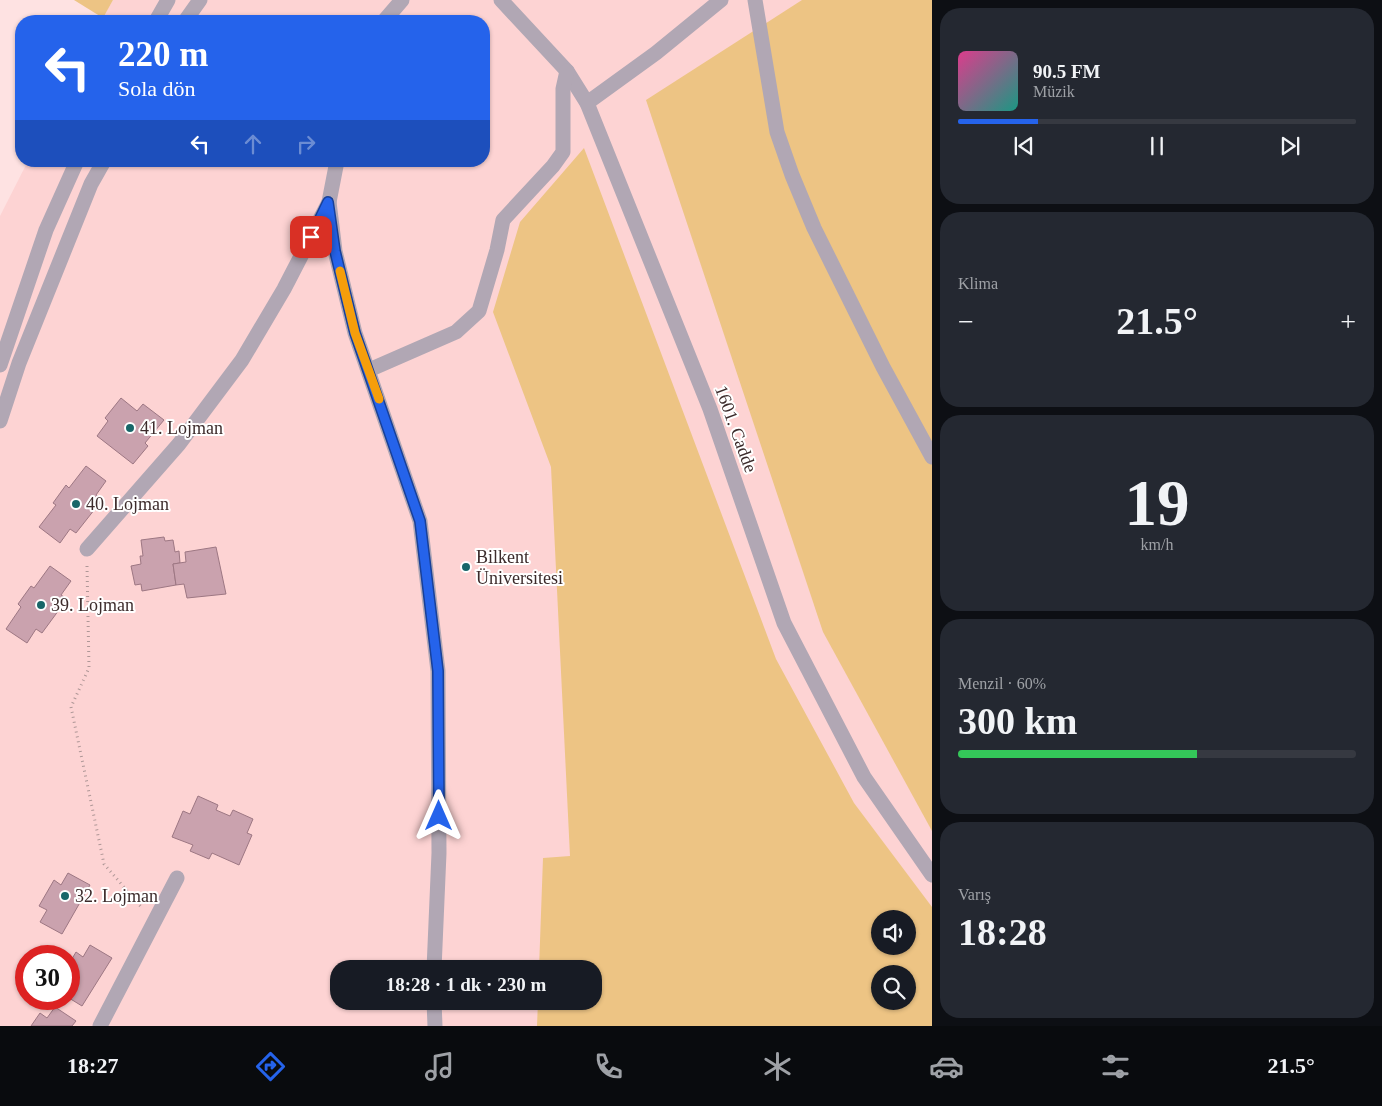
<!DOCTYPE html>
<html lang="tr">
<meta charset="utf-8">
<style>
body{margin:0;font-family:Georgia,serif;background:#242831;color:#f1f3f6;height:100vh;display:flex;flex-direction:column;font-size:19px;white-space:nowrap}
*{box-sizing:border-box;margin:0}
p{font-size:16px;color:#9ea1a6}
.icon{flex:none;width:28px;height:28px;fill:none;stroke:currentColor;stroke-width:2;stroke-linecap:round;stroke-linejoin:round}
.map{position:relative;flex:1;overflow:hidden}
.sheet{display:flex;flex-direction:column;gap:8px;padding:8px;background:#0d0f14;width:450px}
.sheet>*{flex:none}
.guide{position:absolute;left:15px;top:15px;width:475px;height:152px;border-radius:20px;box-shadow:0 1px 4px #0004;background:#2563eb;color:#fff;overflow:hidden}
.buttons{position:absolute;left:871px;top:910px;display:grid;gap:10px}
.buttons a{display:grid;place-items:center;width:45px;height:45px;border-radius:50%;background:#171b24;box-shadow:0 1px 4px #0004;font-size:25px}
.speed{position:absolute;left:15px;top:945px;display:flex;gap:10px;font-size:25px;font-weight:700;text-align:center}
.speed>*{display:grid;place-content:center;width:65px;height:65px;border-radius:50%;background:#171b24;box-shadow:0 1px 4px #0004;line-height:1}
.speed .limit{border:8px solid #d22;background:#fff;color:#111}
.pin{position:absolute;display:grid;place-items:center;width:42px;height:42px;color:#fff;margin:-21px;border-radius:10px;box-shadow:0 2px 8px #0006}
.me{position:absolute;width:55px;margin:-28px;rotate:0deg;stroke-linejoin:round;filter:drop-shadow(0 0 4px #0008)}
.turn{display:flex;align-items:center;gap:18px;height:105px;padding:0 20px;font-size:22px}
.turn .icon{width:65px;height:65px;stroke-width:2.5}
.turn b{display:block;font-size:35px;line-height:42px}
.lanes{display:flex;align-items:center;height:48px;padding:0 20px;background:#0003;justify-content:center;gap:25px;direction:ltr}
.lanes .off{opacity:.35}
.big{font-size:38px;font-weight:700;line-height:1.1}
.sheet .card{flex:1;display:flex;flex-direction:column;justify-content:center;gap:8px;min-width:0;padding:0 18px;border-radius:20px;background:#242831}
.sheet .dial{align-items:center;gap:0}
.dial b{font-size:65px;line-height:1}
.song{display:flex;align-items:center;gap:15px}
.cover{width:60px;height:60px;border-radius:8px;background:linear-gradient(135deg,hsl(330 70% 55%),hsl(170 70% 35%))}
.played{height:5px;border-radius:2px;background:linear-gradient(90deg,#2563eb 20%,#363941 20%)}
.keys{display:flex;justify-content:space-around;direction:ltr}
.heat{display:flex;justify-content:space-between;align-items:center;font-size:28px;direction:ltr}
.charge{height:8px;border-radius:4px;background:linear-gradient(90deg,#34c759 60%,#363941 0)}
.trip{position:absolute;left:330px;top:960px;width:272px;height:50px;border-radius:20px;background:#171b24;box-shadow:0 1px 4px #0004;font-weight:700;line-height:50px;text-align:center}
.menu{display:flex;height:80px;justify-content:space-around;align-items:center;background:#090b0e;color:#9ea1a6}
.menu .icon{width:35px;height:35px}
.menu .current{color:#2563eb}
.menu b{font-size:22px;color:#f1f3f6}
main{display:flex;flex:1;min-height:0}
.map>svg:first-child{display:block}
.built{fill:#fdd3d3;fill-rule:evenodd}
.green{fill:#edc484;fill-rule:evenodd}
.building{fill:#caa2ae;stroke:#9d7783}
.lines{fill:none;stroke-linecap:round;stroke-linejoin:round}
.path{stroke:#af9797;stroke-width:3;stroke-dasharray:1 4;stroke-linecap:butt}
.minor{stroke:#b1a7b4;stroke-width:15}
.route-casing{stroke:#184099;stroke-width:12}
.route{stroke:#2563eb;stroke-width:9}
.slow{stroke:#f59e0b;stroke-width:9}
.poi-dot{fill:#186669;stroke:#fff;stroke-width:2}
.labels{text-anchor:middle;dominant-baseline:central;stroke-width:4;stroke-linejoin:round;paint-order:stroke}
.poi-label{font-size:18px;fill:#3c2b2b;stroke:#fff;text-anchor:start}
.street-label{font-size:18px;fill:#3c2b2b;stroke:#fff}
</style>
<main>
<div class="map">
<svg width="932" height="1026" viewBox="0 0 932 1026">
<rect width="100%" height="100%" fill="#fee2e2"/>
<!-- built -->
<path class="built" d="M113,0H932V1026H0V216L28,161H484V21H101ZM880,919H908V946H880ZM26,956H69V999H26ZM339,969H594V1001H339ZM880,974H908V1001H880Z"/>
<!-- green -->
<g class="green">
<path d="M74,0H113L103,18Z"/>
<path d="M802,0H932V831L823,632L646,100Z"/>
<path d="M584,148L776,659L854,803L932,907V1026H537L538,1001H594V969H539L543,858L570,856L551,467L493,312L520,222ZM880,919H908V946H880ZM880,974H908V1001H880Z"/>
</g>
<!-- building -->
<g class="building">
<path d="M121,398L137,411L143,404L164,420L145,443L148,446L133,464L97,436L108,421L105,418Z"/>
<path d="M86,466L106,481L96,495L102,500L76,533L70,529L60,543L39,527L56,505L53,503L66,485L69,488Z"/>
<path d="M164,537L165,541L173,540L175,552L179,551L180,563L173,564L176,585L142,591L141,584L135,585L131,566L141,564L140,556H143L141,540Z"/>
<path d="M216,547L226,594L187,598L184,584L176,585L173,564L186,562L185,552Z"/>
<path d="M50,566L71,581L61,595L67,599L42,633L36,629L27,643L6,629L21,607L18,604L31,586L34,588Z"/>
<path d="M198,796L218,805L216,810L230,816L233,810L253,819L247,833L252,835L239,865L212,853L209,859L190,851L193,845L172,837L183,811L190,814Z"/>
<path d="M68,873L90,885L62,934L40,922L47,910L39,906L54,880L61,885Z"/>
<path d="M90,945L112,958L82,1006L69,998V964L76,952L83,957Z"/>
<path d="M55,1007L76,1021L72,1026H31L40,1013L47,1018Z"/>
</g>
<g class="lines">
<!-- path -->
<path class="path" d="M87,566L89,668L71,707L104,864L142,908"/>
<!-- minor -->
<g class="minor">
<path d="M501,0L567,71L587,103L710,409L784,623L864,777L932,875"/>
<path d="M755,0L777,132L792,175L814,228L883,367L932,457"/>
<path d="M156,21L168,0"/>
<path d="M185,21L200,0"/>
<path d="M384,21L402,0"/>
<path d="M587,103L656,53L721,0"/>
<path d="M329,202L335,251L355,333L420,521L438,671L439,853L434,969"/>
<path d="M0,365L46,230L77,161"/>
<path d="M369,370L456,332L479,311L497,250L503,220L553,166L563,152V89L567,71"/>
<path d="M0,421L19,363L91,184L104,161"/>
<path d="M87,549L179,444L242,360L284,289L329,202L337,161"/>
<path d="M434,1001L435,1026"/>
<path d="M100,1026L177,878"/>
</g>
</g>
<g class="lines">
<defs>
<path id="route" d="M311,237L328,202L335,251L355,333L420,521L438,671L439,816"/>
</defs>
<!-- route casing -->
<use href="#route" class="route-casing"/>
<!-- route -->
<use href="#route" class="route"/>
<!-- slow -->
<path class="slow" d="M340,271L355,333L379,399"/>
</g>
<!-- markers -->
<g class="poi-dot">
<circle cx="130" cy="428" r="5"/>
<circle cx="76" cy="504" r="5"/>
<circle cx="466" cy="567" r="5"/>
<circle cx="41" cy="605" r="5"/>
<circle cx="65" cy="896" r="5"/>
</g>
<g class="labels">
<!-- poi labels -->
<g class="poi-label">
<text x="140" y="428">41. Lojman</text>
<text x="86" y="504">40. Lojman</text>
<text x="476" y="557">Bilkent<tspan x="476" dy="21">Üniversitesi</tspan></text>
<text x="51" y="605">39. Lojman</text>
<text x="75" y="896">32. Lojman</text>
</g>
<!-- street labels -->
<g class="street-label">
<text transform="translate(736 429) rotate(70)">1601. Cadde</text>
</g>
</g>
</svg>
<div class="buttons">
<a><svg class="icon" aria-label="sound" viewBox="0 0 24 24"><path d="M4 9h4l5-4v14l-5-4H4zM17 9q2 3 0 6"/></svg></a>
<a><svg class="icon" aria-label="search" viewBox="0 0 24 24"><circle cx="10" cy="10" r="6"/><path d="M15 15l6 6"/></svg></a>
</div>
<div class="speed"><div class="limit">30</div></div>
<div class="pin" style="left:311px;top:237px;background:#d93025"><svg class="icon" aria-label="arrive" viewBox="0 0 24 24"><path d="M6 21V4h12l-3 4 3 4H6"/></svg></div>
<svg class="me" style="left:439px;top:816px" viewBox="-20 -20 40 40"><path d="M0-17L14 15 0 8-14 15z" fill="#2563eb" stroke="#fff" stroke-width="4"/></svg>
<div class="trip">18:28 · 1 dk · 230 m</div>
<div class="guide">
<div class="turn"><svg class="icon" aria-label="left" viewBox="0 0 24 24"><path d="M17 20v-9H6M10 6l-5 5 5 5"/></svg><div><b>220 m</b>Sola dön</div></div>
<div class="lanes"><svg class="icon" aria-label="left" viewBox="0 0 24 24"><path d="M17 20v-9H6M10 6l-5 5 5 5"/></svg><svg class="icon off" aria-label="ahead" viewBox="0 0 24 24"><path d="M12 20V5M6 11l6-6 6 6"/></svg><svg class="icon off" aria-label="right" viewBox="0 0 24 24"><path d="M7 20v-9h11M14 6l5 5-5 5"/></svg></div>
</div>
</div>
<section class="sheet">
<div class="card">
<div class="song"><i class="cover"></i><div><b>90.5 FM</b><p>Müzik</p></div></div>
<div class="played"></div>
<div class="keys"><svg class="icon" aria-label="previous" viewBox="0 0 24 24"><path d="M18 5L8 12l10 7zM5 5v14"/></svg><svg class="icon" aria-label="pause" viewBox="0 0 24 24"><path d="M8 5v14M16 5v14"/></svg><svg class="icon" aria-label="next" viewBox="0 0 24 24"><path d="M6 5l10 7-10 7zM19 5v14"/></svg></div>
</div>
<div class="card"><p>Klima</p>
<div class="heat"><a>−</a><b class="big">21.5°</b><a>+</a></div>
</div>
<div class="card dial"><b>19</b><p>km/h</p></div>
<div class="card"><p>Menzil · 60%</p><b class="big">300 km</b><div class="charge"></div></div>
<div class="card"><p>Varış</p><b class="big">18:28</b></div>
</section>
</main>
<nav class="menu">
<b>18:27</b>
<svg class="icon current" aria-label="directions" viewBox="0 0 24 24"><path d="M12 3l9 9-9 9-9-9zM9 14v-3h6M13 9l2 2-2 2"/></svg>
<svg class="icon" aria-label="music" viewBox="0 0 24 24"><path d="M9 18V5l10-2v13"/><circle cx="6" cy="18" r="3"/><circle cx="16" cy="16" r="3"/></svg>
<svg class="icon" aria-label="phone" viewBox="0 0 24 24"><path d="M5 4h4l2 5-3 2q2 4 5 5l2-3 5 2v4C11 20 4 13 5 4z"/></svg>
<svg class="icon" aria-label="climate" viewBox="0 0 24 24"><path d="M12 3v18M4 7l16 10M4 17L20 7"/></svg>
<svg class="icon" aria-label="car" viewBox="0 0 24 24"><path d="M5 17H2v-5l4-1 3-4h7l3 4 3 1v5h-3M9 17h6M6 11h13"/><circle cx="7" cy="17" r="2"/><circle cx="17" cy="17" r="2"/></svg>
<svg class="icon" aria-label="filters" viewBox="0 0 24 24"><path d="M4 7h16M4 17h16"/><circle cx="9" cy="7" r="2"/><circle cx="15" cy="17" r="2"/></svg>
<b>21.5°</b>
</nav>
